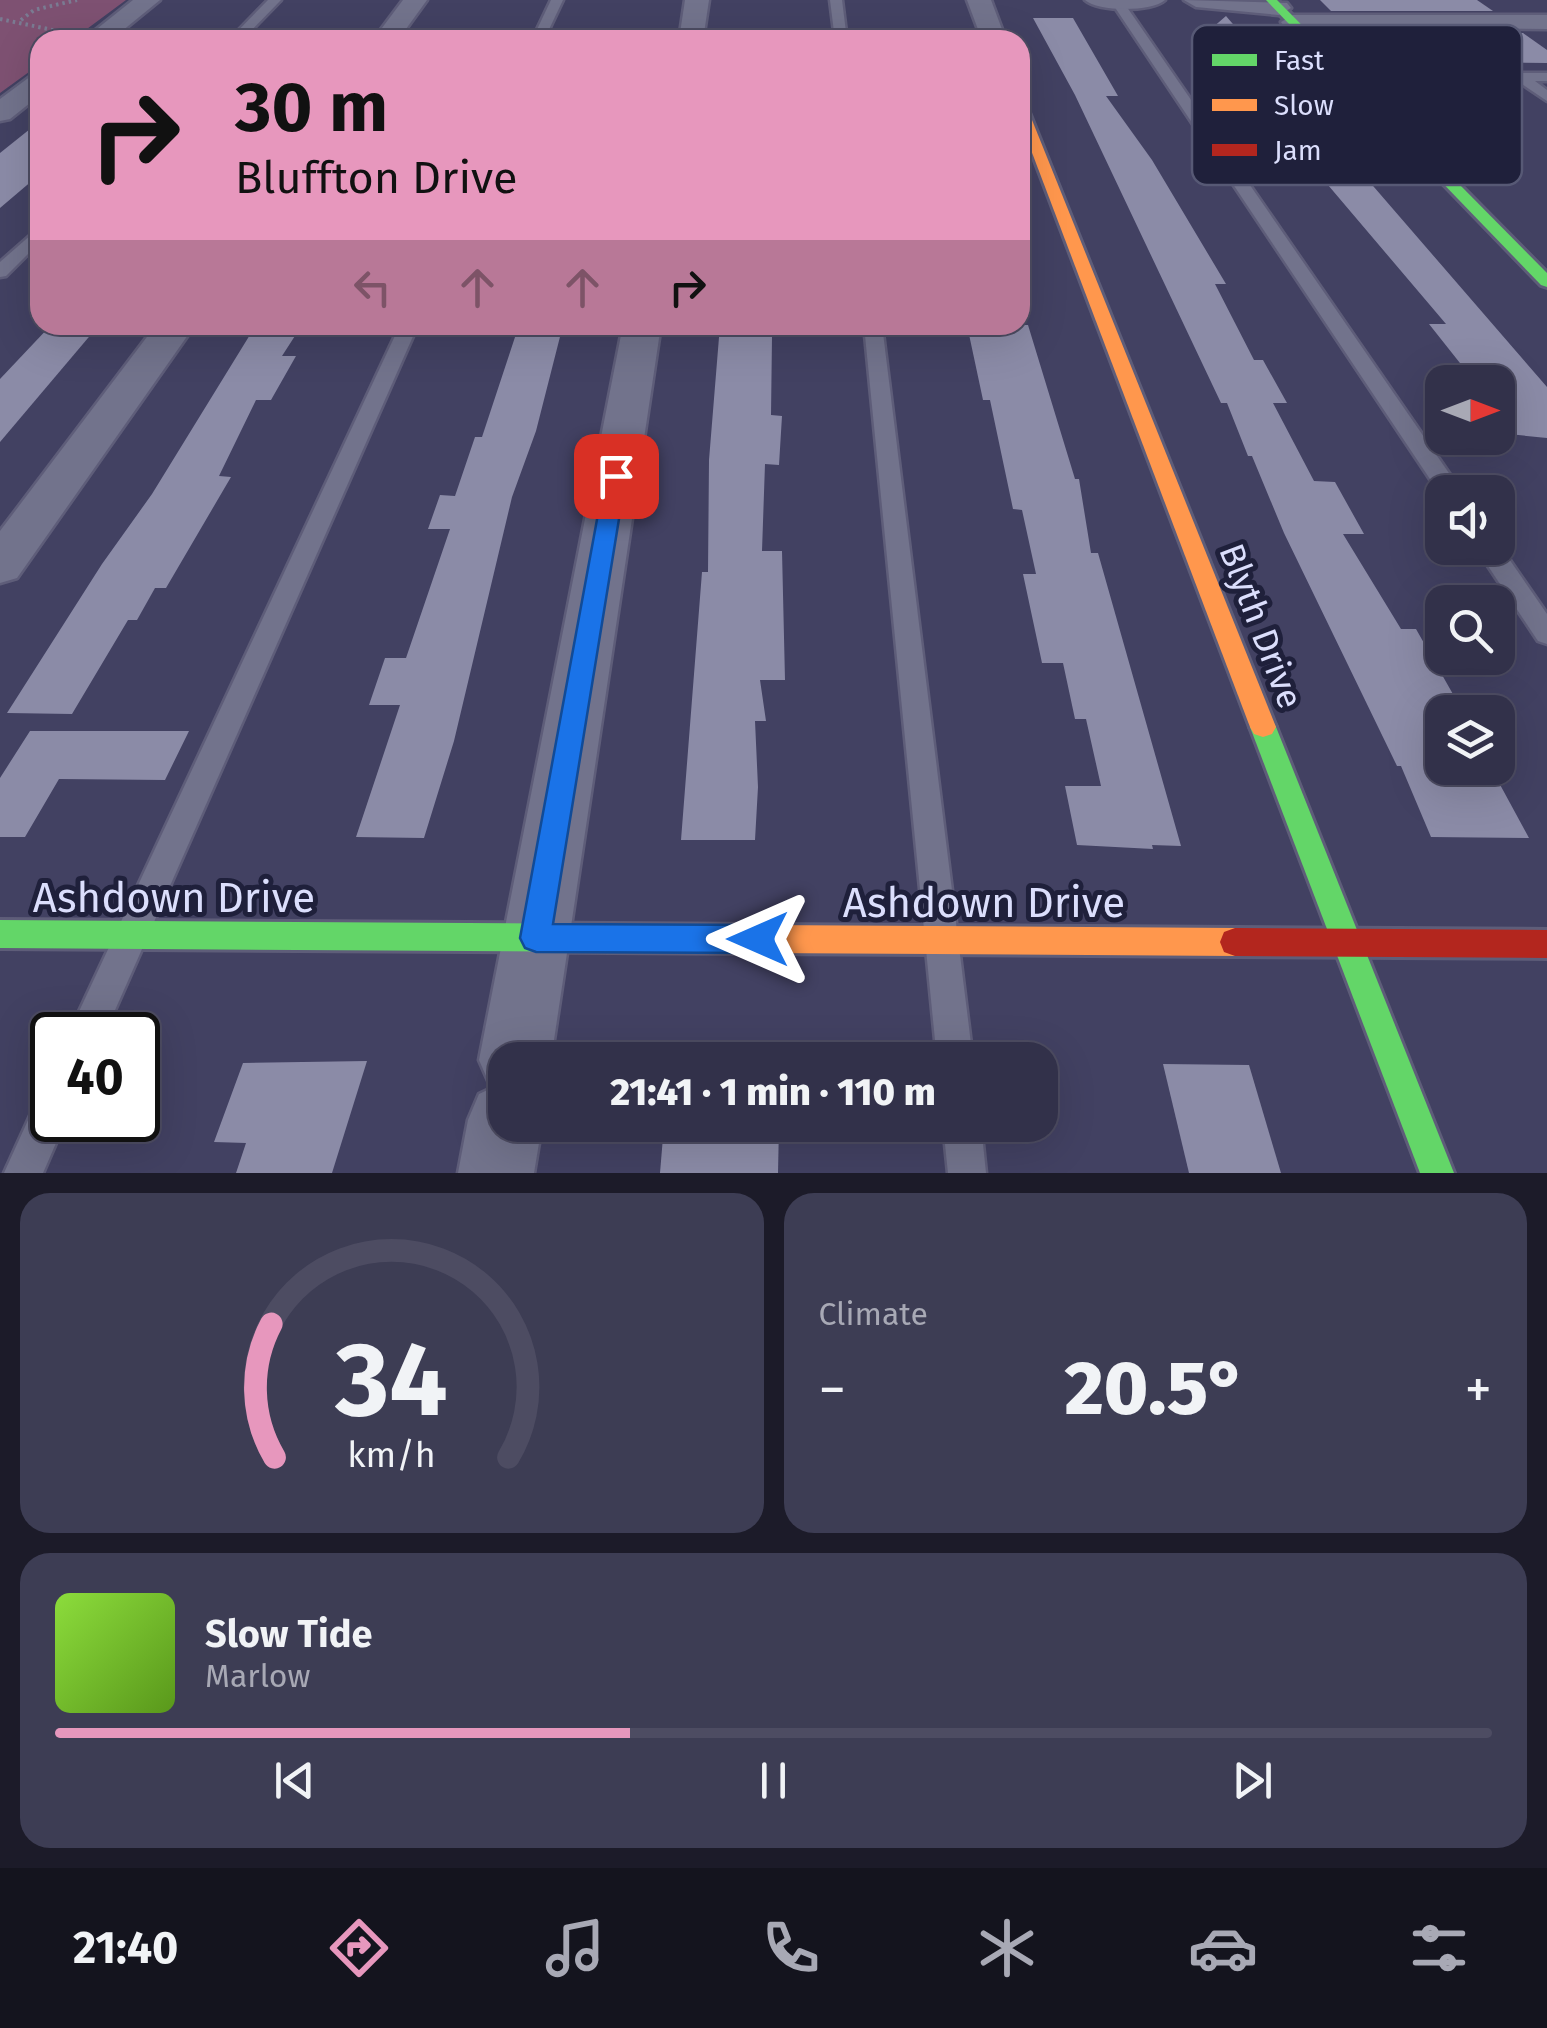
<!DOCTYPE html>
<meta charset="utf-8">
<style>
body{margin:0;font-family:"Fira Sans",sans-serif;background:#3d3d54;color:#f1f3f6;height:100vh;display:flex;flex-direction:column;font-size:38px;white-space:nowrap}
*{box-sizing:border-box;margin:0}
p{font-size:32px;color:#a8a9b5}
.icon{flex:none;width:55px;height:55px;fill:none;stroke:currentColor;stroke-width:2;stroke-linecap:round;stroke-linejoin:round}
.map{position:relative;height:1173px;overflow:hidden}
.drawer{display:flex;flex-direction:column;gap:20px;padding:20px;background:#1c1b29;flex:1}
.drawer>*{flex:none}
.guide{position:absolute;left:30px;top:30px;width:1000px;height:305px;border-radius:30px;box-shadow:0 10px 40px #0002,0 0 0 2px #4d4c62;background:#e797bd;color:#111;overflow:hidden}
.needle{width:65px;rotate:90deg}
.controls{position:absolute;left:1425px;top:365px;display:grid;gap:20px}
.controls a{display:grid;place-items:center;width:90px;height:90px;border-radius:20px;background:#32314a;box-shadow:0 10px 40px #0002,0 0 0 2px #4d4c62;font-size:50px}
.speed{position:absolute;left:30px;top:1012px;display:flex;gap:20px;font-size:50px;font-weight:700;text-align:center}
.speed>*{display:grid;place-content:center;width:130px;height:130px;border-radius:50%;background:#32314a;box-shadow:0 10px 40px #0002,0 0 0 2px #4d4c62;line-height:1}
.speed .limit{border:5px solid #111;border-radius:15px;background:#fff;color:#111}
.pin{position:absolute;display:grid;place-items:center;width:85px;height:85px;color:#fff;margin:-42px;border-radius:20px;box-shadow:0 5px 15px #0006}
.me{position:absolute;width:110px;margin:-55px;rotate:270deg;stroke-linejoin:round;filter:drop-shadow(0 0 8px #0008)}
.turn{display:flex;align-items:center;gap:35px;height:210px;padding:0 40px;font-size:45px}
.turn .icon{width:130px;height:130px;stroke-width:2.5}
.turn b{display:block;font-size:70px;line-height:85px}
.lanes{display:flex;align-items:center;height:95px;padding:0 40px;background:#0003;justify-content:center;gap:50px;direction:ltr}
.lanes .off{opacity:.35}
.big{font-size:75px;font-weight:800;line-height:1.1}
.drawer .card{flex:1;display:flex;flex-direction:column;justify-content:center;gap:15px;min-width:0;padding:0 35px;border-radius:30px;background:#3d3d54}
.drawer .dial{align-items:center;gap:0}
.dial svg{height:260px;overflow:visible;fill:none;stroke:#4d4c62;stroke-width:7;stroke-linecap:round;text-anchor:middle}
.dial text{fill:#f1f3f6;stroke:none}
.song{display:flex;align-items:center;gap:30px}
.cover{width:120px;height:120px;border-radius:15px;background:linear-gradient(135deg,hsl(90 70% 55%),hsl(90 70% 35%))}
.played{height:10px;border-radius:5px;background:linear-gradient(90deg,#e797bd 40%,#4d4c62 40%)}
.keys{display:flex;justify-content:space-around;direction:ltr}
.heat{display:flex;justify-content:space-between;align-items:center;font-size:55px;direction:ltr}
.drawer .tiles{flex:1;display:grid;gap:20px;grid-template-columns:1fr 1fr}
.card:last-child{grid-column:span 2}
.trip{position:absolute;left:488px;top:1042px;width:570px;height:100px;border-radius:30px;background:#32314a;box-shadow:0 10px 40px #0002,0 0 0 2px #4d4c62;font-weight:800;line-height:100px;text-align:center}
.tab-bar{display:flex;height:160px;justify-content:space-around;align-items:center;background:#14141e;color:#a8a9b5}
.tab-bar .icon{width:70px;height:70px}
.tab-bar .current{color:#e797bd}
.tab-bar b{font-size:45px;color:#f1f3f6}
.map>svg:first-child{display:block}
.green{fill:#7e5172}
.building{fill:#8b8ba7}
.lines{fill:none;stroke-linecap:round;stroke-linejoin:round}
.lane-casing{stroke:#5e5d79;stroke-width:5}
.street-casing{stroke:#5e5d79;stroke-width:5}
.fast-casing{stroke:#5e5d79;stroke-width:6}
.slow-casing{stroke:#5e5d79;stroke-width:6}
.jam-casing{stroke:#5e5d79;stroke-width:6}
.path{stroke:#7a7b92;stroke-width:4;stroke-dasharray:2.5 4;stroke-linecap:butt}
.lane{fill:#72738c;fill-rule:evenodd}
.street{fill:#72738c;fill-rule:evenodd}
.fast{fill:#63d668;fill-rule:evenodd}
.slow{fill:#ff974d;fill-rule:evenodd}
.jam{fill:#b3261e;fill-rule:evenodd}
.route{fill:#1a73e8;stroke:#114b97;stroke-width:2.5}
.labels{text-anchor:middle;dominant-baseline:central;stroke-width:10;stroke-linejoin:round;paint-order:stroke}
.street-label{font-size:35px;fill:#dbdefc;stroke:#1f203b}
.near-street-label{font-size:42px;fill:#dbdefc;stroke:#1f203b}
.key{fill:#1f203b;stroke:#575975;stroke-width:2.5}
.key-label{font-size:28px;fill:#dbdefc}
</style>
<div class="map">
<svg width="1547" height="1173" viewBox="0 0 1547 1173">
<rect width="100%" height="100%" fill="#424162"/>
<!-- green -->
<path class="green" d="M0,0H126L72,40H40V64L0,93Z"/>
<!-- building -->
<g class="building">
<path d="M1320,0H1477L1493,11H1331Z"/>
<path d="M1226,16L1547,387V438L1498,433V382H1475L1429,324H1446L1300,152H1293L1204,35Z"/>
<path d="M1033,18H1073L1118,96H1106L1152,160L1226,284H1215L1254,360H1263L1287,403H1273L1314,481L1335,482L1364,534H1343L1401,629H1416L1458,703L1434,702L1442,718V768H1491L1529,838L1431,837L1401,766H1397L1284,533L1252,456H1248L1227,403H1221L1075,95Z"/>
<path d="M1352,31L1523,33L1547,50V63L1388,61Z"/>
<path d="M40,121V174L0,208V153Z"/>
<path d="M51,325H99L0,442V379Z"/>
<path d="M256,325H302L282,356H296L271,400H256L219,476L231,477L166,588H155L137,620H128L72,714L7,713L102,564L152,494Z"/>
<path d="M519,325H563L536,431L512,497L454,741L424,838L356,837L400,705H369L385,658H406L450,529H428L440,495L455,496L475,437H482Z"/>
<path d="M720,325H768V337H772L771,415L782,416L779,465L765,464L762,551H782L785,680H760L766,721H755L758,787L755,840H681L702,572H708L709,460Z"/>
<path d="M967,325H1028L1075,479H1079L1091,553H1098L1181,846L1152,845L1153,849L1077,845L1065,786H1101L1086,719H1075L1063,663H1042L1023,574H1036L1022,510L1013,509L990,400H983Z"/>
<path d="M30,731H189L165,780L59,779L25,837H0V778Z"/>
<path d="M367,1061L332,1173H236L246,1143L214,1142L243,1063Z"/>
<path d="M1163,1064L1249,1065L1281,1173H1189Z"/>
<path d="M664,1125H779L778,1173H660Z"/>
</g>
<g class="lines">
<defs>
<g id="lane">
<path d="M268,0H281L242,40H229Z"/>
<path d="M551,0H563L544,40H532Z"/>
<path d="M830,0H842L847,40H835Z"/>
<path d="M1110,0H1122L1462,492H1442V497Z"/>
<path d="M1341,73H1547V81H1535L1547,90V101L1519,82L1346,80L1339,76Z"/>
<path d="M40,227V242L6,276L0,277V262Z"/>
<path d="M400,325H418L104,1035H68Z"/>
<path d="M864,325H882L973,1060H937Z"/>
<path d="M1498,543L1547,614V644L1538,641L1476,548H1498Z"/>
<path d="M52,1090V1120H66L43,1173H4L39,1096Z"/>
<path d="M943,1125H981L986,1173H948Z"/>
</g>
<g id="street">
<path d="M133,0H160L111,40H83Z"/>
<path d="M403,0H427L398,40H373Z"/>
<path d="M685,0H709L703,40H679Z"/>
<path d="M967,0H991L1006,40H982Z"/>
<path d="M1085,0H1165C1152,12 1098,12 1085,0Z"/>
<path d="M1184,0L1287,3L1291,8L1279,15L1196,7Z"/>
<path d="M1293,15H1547V29L1284,27L1281,22Z"/>
<path d="M40,74V95L10,119L0,121V99L31,76Z"/>
<path d="M156,325H195L17,578L0,583V531Z"/>
<path d="M623,325H661L551,1060H505V1125H542L534,1173H458L468,1120L479,1094L494,1087L490,1085L479,1060Z"/>
</g>
<g id="fast">
<path d="M1266,0H1277L1547,273V287L1541,285Z"/>
<path d="M1263,717L1272,720L1276,727L1454,1173H1420L1250,727L1254,720Z"/>
<path d="M0,920L611,924L622,928L626,938L622,948L611,952L0,948Z"/>
</g>
<g id="slow">
<path d="M1020,101L1026,105L1276,727L1272,734L1263,737L1254,734L1250,727L1020,121Z"/>
<path d="M611,924L1235,928L1246,932L1250,942L1246,952L1235,956L611,952L600,948L596,938L600,928Z"/>
</g>
<path id="jam" d="M1235,928L1547,930V958L1235,956L1224,952L1220,942L1224,932Z"/>
</defs>
<!-- lane casing -->
<use href="#lane" class="lane-casing"/>
<!-- street casing -->
<use href="#street" class="street-casing"/>
<!-- fast casing -->
<use href="#fast" class="fast-casing"/>
<!-- slow casing -->
<use href="#slow" class="slow-casing"/>
<!-- jam casing -->
<use href="#jam" class="jam-casing"/>
<!-- path -->
<g class="path">
<path d="M0,19L67,33"/>
<path d="M21,20L34,10L77,0"/>
</g>
<!-- lane -->
<use href="#lane" class="lane"/>
<!-- street -->
<use href="#street" class="street"/>
<!-- fast -->
<use href="#fast" class="fast"/>
<!-- slow -->
<use href="#slow" class="slow"/>
<!-- jam -->
<use href="#jam" class="jam"/>
</g>
<!-- route -->
<path class="route" d="M616,469L626,476L553,924L758,925L768,929L773,939L768,949L758,953L536,952L525,948L520,938L605,476Z"/>
<g class="labels">
<!-- street labels -->
<g class="street-label">
<text transform="translate(1261 626) rotate(69)">Blyth Drive</text>
</g>
<!-- near-street labels -->
<g class="near-street-label">
<text x="174" y="898">Ashdown Drive</text>
<text x="984" y="903">Ashdown Drive</text>
</g>
</g>
<!-- legend -->
<rect x="1192" y="25" width="330" height="160" rx="15" class="key"/>
<rect x="1212" y="54" width="45" height="12" fill="#63d668"/>
<rect x="1212" y="99" width="45" height="12" fill="#ff974d"/>
<rect x="1212" y="144" width="45" height="12" fill="#b3261e"/>
<g class="key-label">
<text x="1274" y="70">Fast</text>
<text x="1274" y="115">Slow</text>
<text x="1274" y="160">Jam</text>
</g>
</svg>
<div class="controls">
<a><svg class="needle" viewBox="-14 -14 28 28"><path d="M0-13l5 13h-10z" fill="#e53935"/><path d="M0 13l5-13h-10z" fill="#a8a9b5"/></svg></a>
<a><svg class="icon" aria-label="sound" viewBox="0 0 24 24"><path d="M4 9h4l5-4v14l-5-4H4zM17 9q2 3 0 6"/></svg></a>
<a><svg class="icon" aria-label="search" viewBox="0 0 24 24"><circle cx="10" cy="10" r="6"/><path d="M15 15l6 6"/></svg></a>
<a><svg class="icon" aria-label="layers" viewBox="0 0 24 24"><path d="M12 4l9 5-9 5-9-5zM3 14l9 5 9-5"/></svg></a>
</div>
<div class="speed"><div class="limit">40</div></div>
<div class="pin" style="left:616px;top:476px;background:#d93025"><svg class="icon" aria-label="arrive" viewBox="0 0 24 24"><path d="M6 21V4h12l-3 4 3 4H6"/></svg></div>
<svg class="me" style="left:758px;top:939px" viewBox="-20 -20 40 40"><path d="M0-17L14 15 0 8-14 15z" fill="#1a73e8" stroke="#fff" stroke-width="4"/></svg>
<div class="trip">21:41 · 1 min · 110 m</div>
<div class="guide">
<div class="turn"><svg class="icon" aria-label="right" viewBox="0 0 24 24"><path d="M7 20v-9h11M14 6l5 5-5 5"/></svg><div><b>30 m</b>Bluffton Drive</div></div>
<div class="lanes"><svg class="icon off" aria-label="left" viewBox="0 0 24 24"><path d="M17 20v-9H6M10 6l-5 5 5 5"/></svg><svg class="icon off" aria-label="ahead" viewBox="0 0 24 24"><path d="M12 20V5M6 11l6-6 6 6"/></svg><svg class="icon off" aria-label="ahead" viewBox="0 0 24 24"><path d="M12 20V5M6 11l6-6 6 6"/></svg><svg class="icon" aria-label="right" viewBox="0 0 24 24"><path d="M7 20v-9h11M14 6l5 5-5 5"/></svg></div>
</div>
</div>
<section class="drawer">
<div class="tiles">
<div class="card dial"><svg viewBox="0 0 100 80">
<path d="M14 69A42 42 0 1 1 86 69"/>
<path d="M14 69A42 42 0 0 1 13 28" stroke="#e797bd"/>
<text x="50" y="56" font-size="32" font-weight="700">34</text>
<text x="50" y="72" font-size="11">km/h</text>
</svg></div>
<div class="card"><p>Climate</p>
<div class="heat"><a>−</a><b class="big">20.5°</b><a>+</a></div>
</div>
<div class="card">
<div class="song"><i class="cover"></i><div><b>Slow Tide</b><p>Marlow</p></div></div>
<div class="played"></div>
<div class="keys"><svg class="icon" aria-label="previous" viewBox="0 0 24 24"><path d="M18 5L8 12l10 7zM5 5v14"/></svg><svg class="icon" aria-label="pause" viewBox="0 0 24 24"><path d="M8 5v14M16 5v14"/></svg><svg class="icon" aria-label="next" viewBox="0 0 24 24"><path d="M6 5l10 7-10 7zM19 5v14"/></svg></div>
</div>
</div>
</section>
<nav class="tab-bar">
<b>21:40</b>
<svg class="icon current" aria-label="directions" viewBox="0 0 24 24"><path d="M12 3l9 9-9 9-9-9zM9 14v-3h6M13 9l2 2-2 2"/></svg>
<svg class="icon" aria-label="music" viewBox="0 0 24 24"><path d="M9 18V5l10-2v13"/><circle cx="6" cy="18" r="3"/><circle cx="16" cy="16" r="3"/></svg>
<svg class="icon" aria-label="phone" viewBox="0 0 24 24"><path d="M5 4h4l2 5-3 2q2 4 5 5l2-3 5 2v4C11 20 4 13 5 4z"/></svg>
<svg class="icon" aria-label="climate" viewBox="0 0 24 24"><path d="M12 3v18M4 7l16 10M4 17L20 7"/></svg>
<svg class="icon" aria-label="car" viewBox="0 0 24 24"><path d="M5 17H2v-5l4-1 3-4h7l3 4 3 1v5h-3M9 17h6M6 11h13"/><circle cx="7" cy="17" r="2"/><circle cx="17" cy="17" r="2"/></svg>
<svg class="icon" aria-label="filters" viewBox="0 0 24 24"><path d="M4 7h16M4 17h16"/><circle cx="9" cy="7" r="2"/><circle cx="15" cy="17" r="2"/></svg>
</nav>
